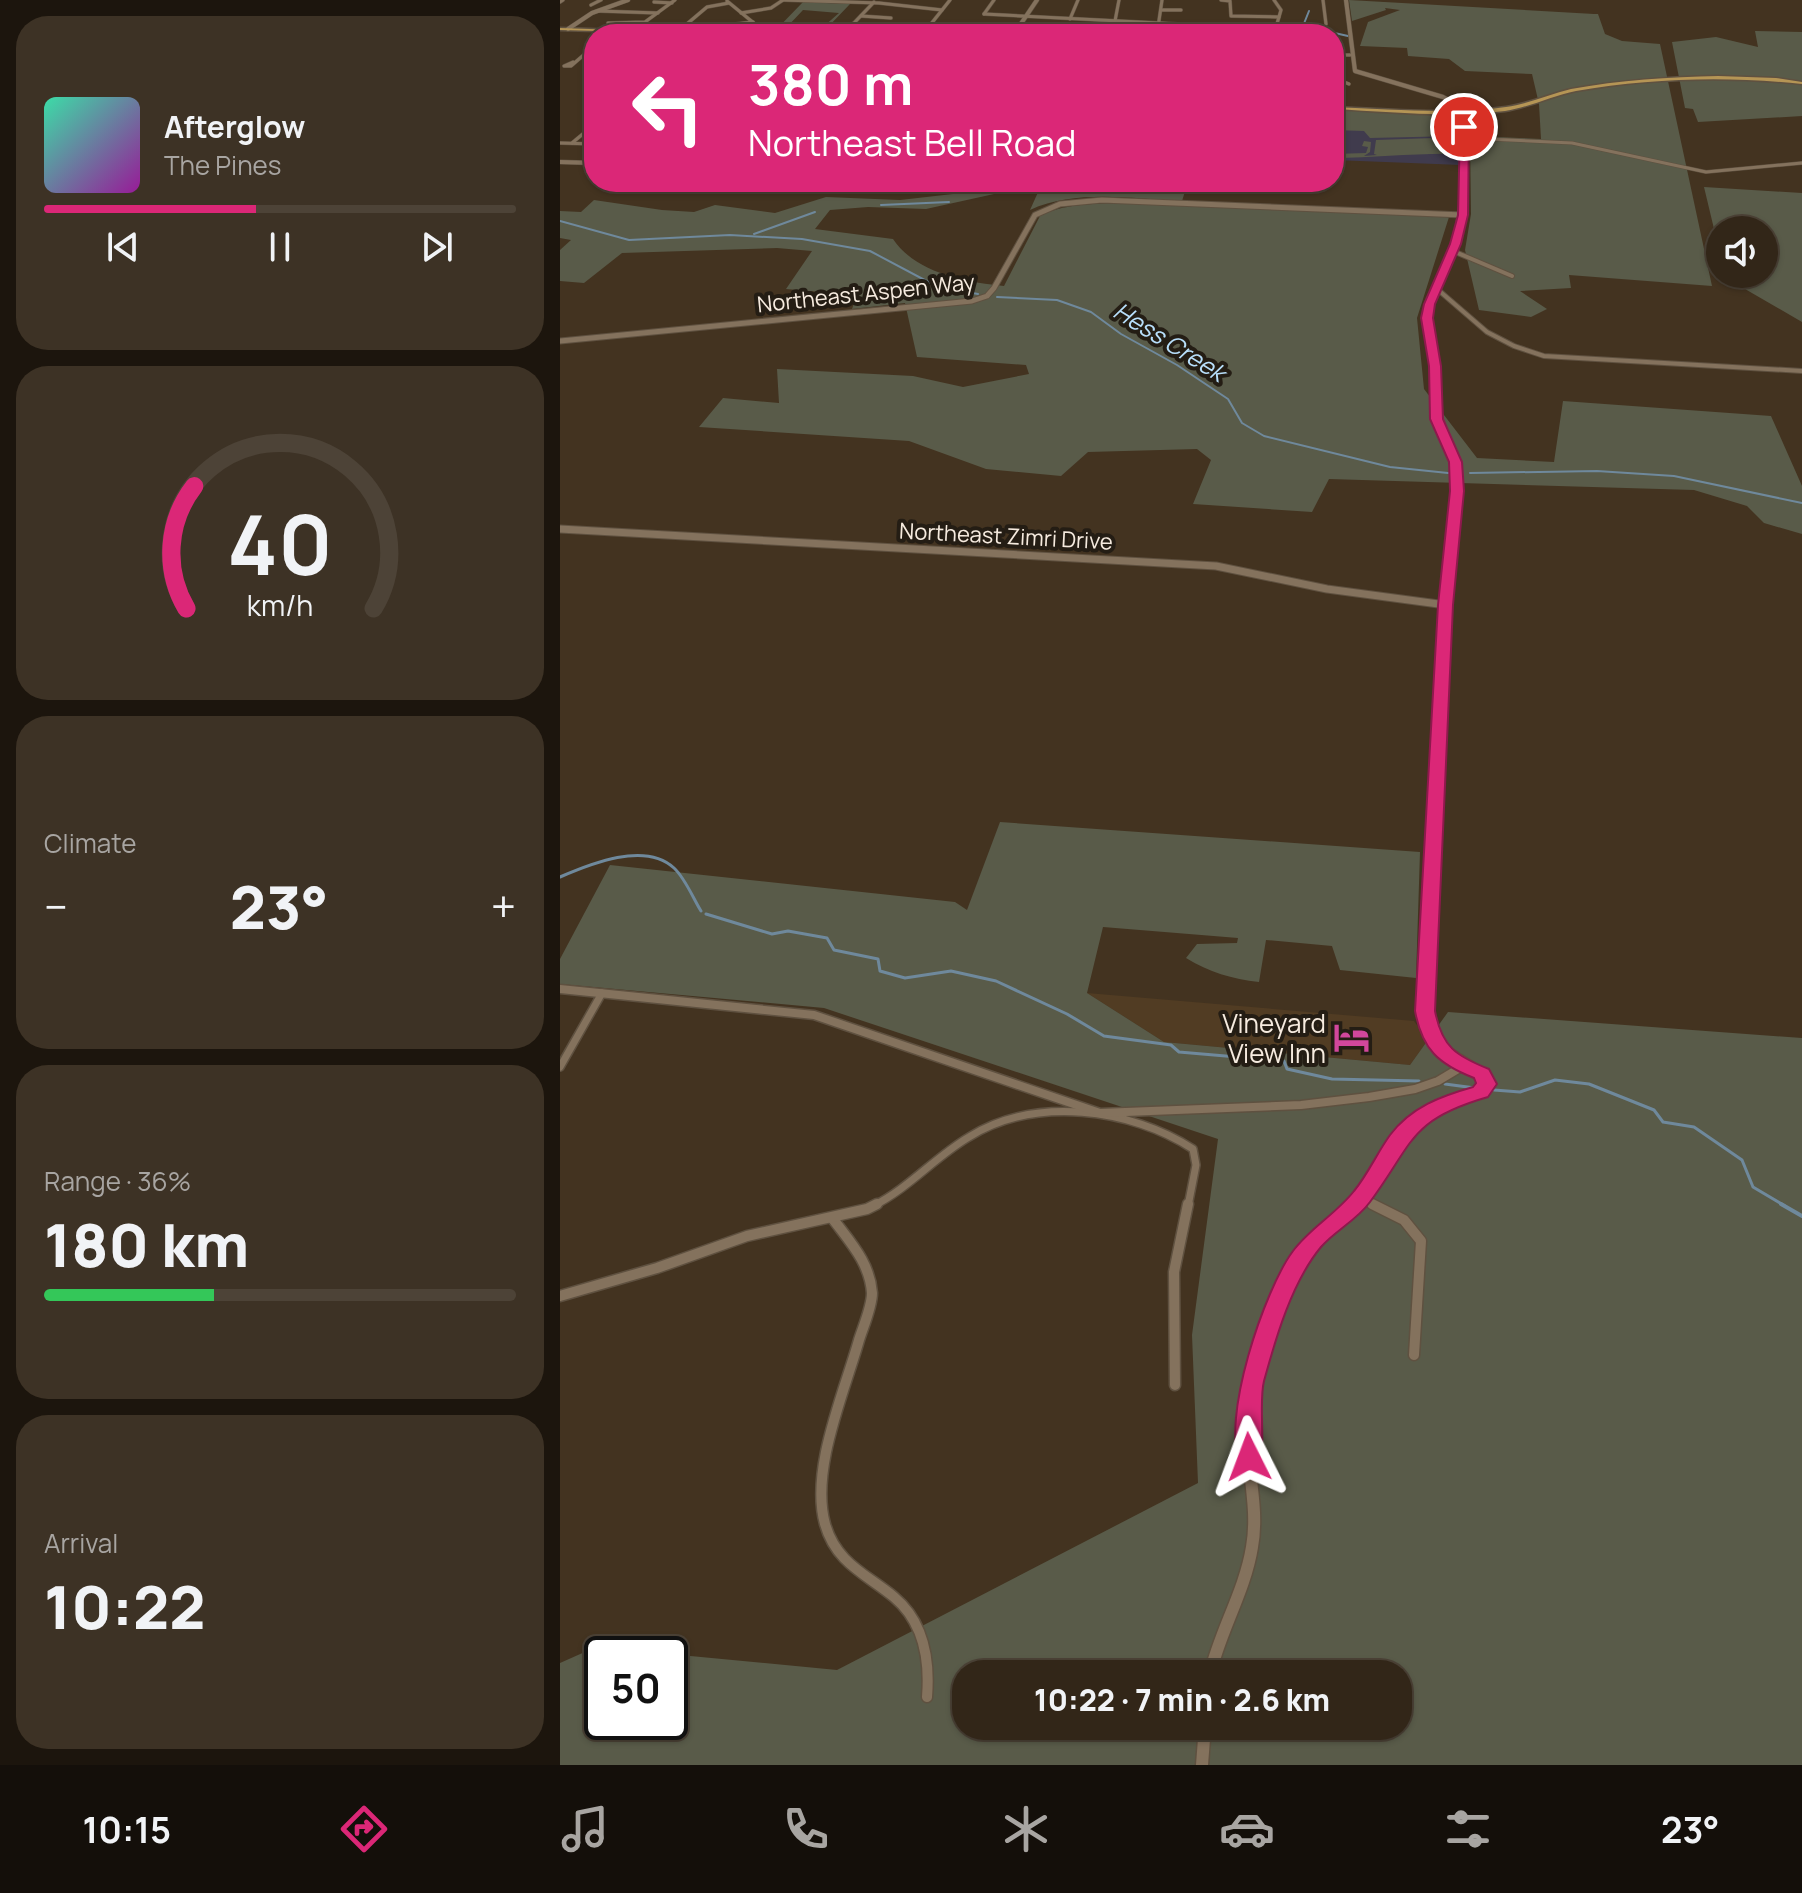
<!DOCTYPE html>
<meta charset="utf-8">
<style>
body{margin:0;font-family:Manrope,sans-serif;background:#3d3225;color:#f1f3f6;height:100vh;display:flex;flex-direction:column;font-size:30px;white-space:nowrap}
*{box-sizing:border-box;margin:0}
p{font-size:26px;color:#a8a5a2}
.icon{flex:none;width:44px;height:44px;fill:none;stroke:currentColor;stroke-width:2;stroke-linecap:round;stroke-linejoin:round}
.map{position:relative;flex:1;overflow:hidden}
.drawer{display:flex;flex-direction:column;gap:16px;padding:16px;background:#1c150d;width:560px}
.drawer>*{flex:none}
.guide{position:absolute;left:24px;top:24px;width:760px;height:168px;border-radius:32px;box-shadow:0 2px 6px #0004,0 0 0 2px #4d4337;background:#db2777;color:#fff;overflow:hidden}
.controls{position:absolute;left:1146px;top:216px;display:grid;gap:16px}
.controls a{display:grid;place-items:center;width:72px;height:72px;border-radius:50%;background:#322618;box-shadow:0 2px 6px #0004,0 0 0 2px #4d4337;font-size:40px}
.speed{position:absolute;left:24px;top:1636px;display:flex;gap:16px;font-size:40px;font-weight:700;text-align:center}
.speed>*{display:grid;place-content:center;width:104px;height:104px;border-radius:50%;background:#322618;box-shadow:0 2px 6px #0004,0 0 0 2px #4d4337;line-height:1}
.speed .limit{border:4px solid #111;border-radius:12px;background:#fff;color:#111}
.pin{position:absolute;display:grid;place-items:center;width:68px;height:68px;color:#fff;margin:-34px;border:4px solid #fff;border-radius:50%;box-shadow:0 2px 8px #0007}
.me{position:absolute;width:88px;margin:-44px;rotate:357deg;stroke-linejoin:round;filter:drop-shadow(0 0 6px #0008)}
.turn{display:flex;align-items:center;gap:28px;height:168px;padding:0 32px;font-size:36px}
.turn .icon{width:104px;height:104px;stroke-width:2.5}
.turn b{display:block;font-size:56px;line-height:68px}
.big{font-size:60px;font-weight:800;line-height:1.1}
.drawer .widget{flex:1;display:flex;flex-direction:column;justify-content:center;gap:12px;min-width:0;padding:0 28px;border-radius:32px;background:#3d3225}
.drawer .dial{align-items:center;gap:0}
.dial svg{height:208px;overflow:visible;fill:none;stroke:#4d4337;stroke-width:7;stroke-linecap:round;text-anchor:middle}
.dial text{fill:#f1f3f6;stroke:none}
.song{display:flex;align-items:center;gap:24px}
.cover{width:96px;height:96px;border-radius:12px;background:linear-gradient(135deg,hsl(160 70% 55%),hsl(300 70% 35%))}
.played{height:8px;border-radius:4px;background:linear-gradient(90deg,#db2777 45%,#4d4337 45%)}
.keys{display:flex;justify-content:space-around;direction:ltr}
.heat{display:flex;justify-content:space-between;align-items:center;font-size:44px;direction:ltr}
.charge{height:12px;border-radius:6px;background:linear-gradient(90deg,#34c759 36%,#4d4337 0)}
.trip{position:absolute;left:392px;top:1660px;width:460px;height:80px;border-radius:32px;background:#322618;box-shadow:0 2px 6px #0004,0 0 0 2px #4d4337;font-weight:800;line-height:80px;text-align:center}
.dock{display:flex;height:128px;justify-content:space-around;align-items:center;background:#140f0a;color:#a8a5a2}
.dock .icon{width:56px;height:56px}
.dock .active{color:#db2777}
.dock b{font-size:36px;color:#f1f3f6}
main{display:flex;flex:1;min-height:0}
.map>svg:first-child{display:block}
.built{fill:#513c23}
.education{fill:#403b4d}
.green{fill:#595b49;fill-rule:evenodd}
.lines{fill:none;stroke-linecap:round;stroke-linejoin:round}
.stream-far2{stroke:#6f899c;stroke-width:2}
.stream-far1{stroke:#6f899c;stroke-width:3}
.stream{stroke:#6f899c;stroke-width:4}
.minor-far3-casing{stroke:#5f5140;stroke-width:4}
.minor-far2-casing{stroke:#5f5140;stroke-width:6}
.minor-far1-casing{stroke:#5f5140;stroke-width:10}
.minor-casing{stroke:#5f5140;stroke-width:13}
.tertiary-far3-casing{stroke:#5f5140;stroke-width:5}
.tertiary-far2-casing{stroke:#5f5140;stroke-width:7}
.tertiary-far1-casing{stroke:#5f5140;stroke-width:9}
.tertiary-casing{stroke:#5f5140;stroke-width:11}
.secondary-far4-casing{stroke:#5f5140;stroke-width:5}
.secondary-far3-casing{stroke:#5f5140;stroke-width:8}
.secondary-far2-casing{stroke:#5f5140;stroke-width:9}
.secondary-far1-casing{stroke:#5f5140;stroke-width:13}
.secondary-casing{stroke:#5f5140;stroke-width:15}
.primary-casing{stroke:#5f5140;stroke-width:3}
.minor-far3{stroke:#84725d;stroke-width:3}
.minor-far2{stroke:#84725d;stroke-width:4}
.minor-far1{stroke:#84725d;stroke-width:7}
.minor{stroke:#84725d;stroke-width:10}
.tertiary-far3{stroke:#84725d;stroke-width:4}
.tertiary-far2{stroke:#84725d;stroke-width:5}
.tertiary-far1{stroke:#84725d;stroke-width:7}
.tertiary{stroke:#84725d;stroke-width:8}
.secondary-far4{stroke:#84725d;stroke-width:4}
.secondary-far3{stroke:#84725d;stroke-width:6}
.secondary-far2{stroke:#84725d;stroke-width:7}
.secondary-far1{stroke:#84725d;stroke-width:10}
.secondary{stroke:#84725d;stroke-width:12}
.primary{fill:#b59555;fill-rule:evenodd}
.route{fill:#db2777;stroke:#8e194d;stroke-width:2}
.labels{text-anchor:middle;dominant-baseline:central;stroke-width:8;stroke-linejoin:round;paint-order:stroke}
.far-street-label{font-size:22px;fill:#f6ebdf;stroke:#241d14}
.far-water-label{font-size:24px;font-style:italic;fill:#b8dffb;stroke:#241d14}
.poi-label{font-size:26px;fill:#f6ebdf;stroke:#241d14;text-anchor:end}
</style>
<main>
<section class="drawer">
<div class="widget">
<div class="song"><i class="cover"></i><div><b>Afterglow</b><p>The Pines</p></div></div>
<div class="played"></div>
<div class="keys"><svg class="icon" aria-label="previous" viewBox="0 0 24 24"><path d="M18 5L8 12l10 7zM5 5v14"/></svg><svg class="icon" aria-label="pause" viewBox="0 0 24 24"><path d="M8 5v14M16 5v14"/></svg><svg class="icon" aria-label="next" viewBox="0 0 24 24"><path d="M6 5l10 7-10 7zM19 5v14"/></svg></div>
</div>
<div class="widget dial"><svg viewBox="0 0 100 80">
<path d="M14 69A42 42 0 1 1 86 69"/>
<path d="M14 69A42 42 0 0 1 17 22" stroke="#db2777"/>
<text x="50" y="56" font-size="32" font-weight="700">40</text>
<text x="50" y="72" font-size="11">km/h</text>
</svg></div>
<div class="widget"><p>Climate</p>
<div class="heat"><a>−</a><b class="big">23°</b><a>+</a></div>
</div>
<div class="widget"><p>Range · 36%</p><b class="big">180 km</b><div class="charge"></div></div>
<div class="widget"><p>Arrival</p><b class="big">10:22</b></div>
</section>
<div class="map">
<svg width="1242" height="1765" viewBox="0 0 1242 1765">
<rect width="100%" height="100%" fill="#433320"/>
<!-- built -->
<path class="built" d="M527,993L854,1021L868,1040L850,1065L604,1042Z"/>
<!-- education -->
<path class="education" d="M774,109L899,114L902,116L901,165L774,160Z"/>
<!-- green -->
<g class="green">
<path d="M789,0L1034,14H1038L1045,34L1062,41L1100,44L1152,286L1009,275L1011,288L960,291L987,309L971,317L919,310L905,250L911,214L910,136L981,139L979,104L972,74L905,71L889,59L848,56L847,48L800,46L808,22L840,10L825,8L826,10L792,21Z"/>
<path d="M243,2L290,4L267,28L263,27L279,13L243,10L226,28L239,29L246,26L250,29L244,34H212Z"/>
<path d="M1195,31L1242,32V116L1138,122L1133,109L1125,108L1112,42L1156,37L1198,47Z"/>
<path d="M774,110L899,115L902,116V135L899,126L890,120L898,128L897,136L810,138L804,131L774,130Z"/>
<path d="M874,138L897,139V154C855,153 815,158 774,158V154L806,153L808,147L802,146L804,141L811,142L810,152L804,156L817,155L814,154L816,140Z"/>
<path d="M424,182H628L622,201C572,199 516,189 470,210L479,190L471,186L366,209L308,207L270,210L255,229L333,239C356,273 405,282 444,286L480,216C503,204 531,204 557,203L889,217L857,318L864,389L917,458L994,462L1003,401L1211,416L1242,486V534L1204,523L1187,506L1134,490L769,479L752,512L633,504L651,460L637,449L528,452L501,476L426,469L349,441L139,427L163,398L219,403L217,369L353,376L403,387L469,374L466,365L357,357L345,303L292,309L297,295L226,289L252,251L217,248L62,253L24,283L0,281V250L11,240L0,238V211L21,212L34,200L102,210L134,212L155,205L215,213L266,197L340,200L419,191Z"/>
<path d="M1144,187L1242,193V322L1166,278L1165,274H1204V230H1160V254Z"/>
<path d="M440,822L860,852L856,978L780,970L772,946L706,940L699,982C672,979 649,972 626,958L637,944L677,943L678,938L543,927L527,993L604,1042L850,1065L888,1012L1242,1038V1765H0V1663L36,1647L277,1670L638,1483L632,1335L658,1139L264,1008L0,984V959L50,865L395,902L407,910ZM42,1654H110V1722H42ZM406,1674H838V1726H406Z"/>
</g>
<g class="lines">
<!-- stream-far2 -->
<g class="stream-far2">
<path d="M749,11L743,26L788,36"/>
<path d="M321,205L389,202"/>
<path d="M0,221L69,240L170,235L242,239L310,251L376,286L418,294"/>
<path d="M194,234L255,212"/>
<path d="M437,297L497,300L531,312L561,334L617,365L668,399L682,423L704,436L830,467L888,473"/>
<path d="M910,473L1037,471L1114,476L1242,503"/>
</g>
<!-- stream-far1 -->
<g class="stream-far1">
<path d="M0,877C30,864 85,841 114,868C125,878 133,898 141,911"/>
<path d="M146,914L212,934L228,931L267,938L274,950L318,959L320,971L345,978L391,971L436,981L507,1014L544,1036L611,1045L619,1052L724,1061L727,1069L772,1079L859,1081"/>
<path d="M885,1084L915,1088"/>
<path d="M934,1090L960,1092L995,1080L1029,1084L1094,1110L1103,1122L1134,1127L1182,1160L1193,1187L1225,1206"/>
</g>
<!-- stream -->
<path class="stream" d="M1221,1204L1242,1216"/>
<defs>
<g id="minor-far3">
<path d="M222,0L319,3L382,10"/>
<path d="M661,0L670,1L671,16L719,17"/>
<path d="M714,0L721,10L714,34"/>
<path d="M763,0L766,24"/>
<path d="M167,1L195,24L187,34"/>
<path d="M0,2L3,0"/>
<path d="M94,2L112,3"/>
<path d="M31,5L41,0"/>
<path d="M601,10H621"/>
<path d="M38,11L98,13"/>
<path d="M181,13L211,8L223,0"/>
<path d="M424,14L716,29"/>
<path d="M424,14L434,0"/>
<path d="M301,16L331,18"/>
<path d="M510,19L518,0"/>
<path d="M555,21L559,0"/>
<path d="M48,23L85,22L115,0"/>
<path d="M167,25L193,22"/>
<path d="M457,29L472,30"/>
<path d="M286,30L321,31"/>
<path d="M115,34L147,7L169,3"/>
<path d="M267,34L294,23L314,2"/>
<path d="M363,34L390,0"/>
<path d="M408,34L415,27"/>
<path d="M597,34L602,0"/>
<path d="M774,55H790"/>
<path d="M13,62L4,66H11L34,46"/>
<path d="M774,78L789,84"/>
<path d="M904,138L1012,143L1146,172L1242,163"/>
<path d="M0,143L34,144"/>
<path d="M12,143L30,128"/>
</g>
<g id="minor-far2">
<path d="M893,251L952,276"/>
<path d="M876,288L927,332L954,346L984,356L1242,371"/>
</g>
<g id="minor-far1">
<path d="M0,1067L42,993"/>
<path d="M801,1199L816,1206"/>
<path d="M313,1206C349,1188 375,1157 409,1137C475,1096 570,1108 633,1149L636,1165L628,1206"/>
</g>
<g id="minor">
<path d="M812,1204L844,1220L861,1241L854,1355"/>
<path d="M273,1219C290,1242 310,1263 312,1293C312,1307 303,1327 299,1340C284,1393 250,1470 265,1524C276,1563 306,1574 334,1597C364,1622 370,1660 367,1697"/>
<path d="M0,1296L97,1268L187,1236L307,1209L317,1204"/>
<path d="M615,1385L614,1272L628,1204"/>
</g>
<g id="tertiary-far3">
<path d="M8,29L32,13L68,0"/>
<path d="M454,34L477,0"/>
<path d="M0,162L34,163"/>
</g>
<path id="tertiary-far2" d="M0,341L412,301L427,296L434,288L475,215L500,204L542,200L903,215"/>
<path id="tertiary-far1" d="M0,529L656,566L767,589L886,605"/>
<path id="tertiary" d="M0,989L254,1015L540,1113L741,1105L809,1097L855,1089L878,1081L903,1066"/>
<path id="secondary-far4" d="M786,0L795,71L883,97L904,108V194"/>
<path id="secondary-far3" d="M889,447L877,419L875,366L867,318L869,304L896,244L904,192"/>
<path id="secondary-far2" d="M877,776C880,719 882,661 886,603C890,553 908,493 888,445"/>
<path id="secondary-far1" d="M794,1206C823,1177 832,1138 867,1114C884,1103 914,1100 926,1084C916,1059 880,1061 867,1024L877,774"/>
<g id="secondary">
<path d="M650,1674C660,1631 685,1591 692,1547C699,1509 687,1470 687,1432C687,1376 711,1292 747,1249C762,1232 780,1219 796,1204"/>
<path d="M642,1765L645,1726"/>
</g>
<g id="primary">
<path d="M0,28L148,33L150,34L0,30Z"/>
<path d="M1158,76L1216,78L1242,82V84C1167,76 1091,78 1016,91C992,96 970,107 945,111C889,118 831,112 774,109V107C831,109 889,115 946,107C969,104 989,94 1011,89C1060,80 1109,77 1158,76Z"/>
</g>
</defs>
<!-- minor-far3 casing -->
<use href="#minor-far3" class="minor-far3-casing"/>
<!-- minor-far2 casing -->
<use href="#minor-far2" class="minor-far2-casing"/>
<!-- minor-far1 casing -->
<use href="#minor-far1" class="minor-far1-casing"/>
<!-- minor casing -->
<use href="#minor" class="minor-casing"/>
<!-- tertiary-far3 casing -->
<use href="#tertiary-far3" class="tertiary-far3-casing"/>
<!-- tertiary-far2 casing -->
<use href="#tertiary-far2" class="tertiary-far2-casing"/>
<!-- tertiary-far1 casing -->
<use href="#tertiary-far1" class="tertiary-far1-casing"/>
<!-- tertiary casing -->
<use href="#tertiary" class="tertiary-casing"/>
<!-- secondary-far4 casing -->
<use href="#secondary-far4" class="secondary-far4-casing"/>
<!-- secondary-far3 casing -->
<use href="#secondary-far3" class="secondary-far3-casing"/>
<!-- secondary-far2 casing -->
<use href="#secondary-far2" class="secondary-far2-casing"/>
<!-- secondary-far1 casing -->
<use href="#secondary-far1" class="secondary-far1-casing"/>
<!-- secondary casing -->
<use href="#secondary" class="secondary-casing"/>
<!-- primary casing -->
<use href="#primary" class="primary-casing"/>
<!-- minor-far3 -->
<use href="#minor-far3" class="minor-far3"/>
<!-- minor-far2 -->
<use href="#minor-far2" class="minor-far2"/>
<!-- minor-far1 -->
<use href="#minor-far1" class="minor-far1"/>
<!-- minor -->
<use href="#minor" class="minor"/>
<!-- tertiary-far3 -->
<use href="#tertiary-far3" class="tertiary-far3"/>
<!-- tertiary-far2 -->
<use href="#tertiary-far2" class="tertiary-far2"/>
<!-- tertiary-far1 -->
<use href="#tertiary-far1" class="tertiary-far1"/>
<!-- tertiary -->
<use href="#tertiary" class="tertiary"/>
<!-- secondary-far4 -->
<use href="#secondary-far4" class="secondary-far4"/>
<!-- secondary-far3 -->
<use href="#secondary-far3" class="secondary-far3"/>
<!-- secondary-far2 -->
<use href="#secondary-far2" class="secondary-far2"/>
<!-- secondary-far1 -->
<use href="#secondary-far1" class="secondary-far1"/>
<!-- secondary -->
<use href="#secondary" class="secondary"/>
<!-- primary -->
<use href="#primary" class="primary"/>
</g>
<!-- route -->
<path class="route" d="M904,124L909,127L908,215L901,244L875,304L873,318L881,366L883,419L902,462L904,491L893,605L875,1011C882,1047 896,1056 929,1069L937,1084L928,1097C848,1120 854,1143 810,1202C797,1220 775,1231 761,1247C732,1282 716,1337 704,1381C698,1405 707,1447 698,1465L689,1468L681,1465C659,1422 705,1288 733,1251C750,1228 776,1214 794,1191C808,1174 817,1153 830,1135C851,1107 881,1096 913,1087L916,1083L914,1078C878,1064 862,1049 855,1011L878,605L890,491L889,462L870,419L869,366L861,318L864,304L890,244L898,215L900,127Z"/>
<!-- icons -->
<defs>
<symbol id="hotel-bare" viewBox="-9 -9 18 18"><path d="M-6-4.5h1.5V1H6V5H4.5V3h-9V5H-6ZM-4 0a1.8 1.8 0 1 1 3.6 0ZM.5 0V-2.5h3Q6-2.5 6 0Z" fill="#d1479c" stroke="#241d14" stroke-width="2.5" paint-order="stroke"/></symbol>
</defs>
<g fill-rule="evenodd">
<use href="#hotel-bare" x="766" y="1012" width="51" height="51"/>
</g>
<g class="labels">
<!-- far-street labels -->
<g class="far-street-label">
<text transform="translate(306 293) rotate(-6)">Northeast Aspen Way</text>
<text transform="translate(446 536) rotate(3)">Northeast Zimri Drive</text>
</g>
<!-- far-water labels -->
<g class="far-water-label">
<text transform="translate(610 341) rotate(32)">Hess Creek</text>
</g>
<!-- poi labels -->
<g class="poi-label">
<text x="766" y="1023">Vineyard<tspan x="766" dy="30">View Inn</tspan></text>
</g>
</g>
</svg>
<div class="controls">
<a><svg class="icon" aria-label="sound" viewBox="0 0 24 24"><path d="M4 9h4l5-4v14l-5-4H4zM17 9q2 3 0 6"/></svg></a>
</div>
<div class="speed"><div class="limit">50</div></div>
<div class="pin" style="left:904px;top:127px;background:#d93025"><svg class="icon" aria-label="arrive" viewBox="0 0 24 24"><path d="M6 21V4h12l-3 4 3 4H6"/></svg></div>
<svg class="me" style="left:689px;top:1457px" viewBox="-20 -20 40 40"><path d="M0-17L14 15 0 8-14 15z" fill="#db2777" stroke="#fff" stroke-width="4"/></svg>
<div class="trip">10:22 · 7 min · 2.6 km</div>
<div class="guide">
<div class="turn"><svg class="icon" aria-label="left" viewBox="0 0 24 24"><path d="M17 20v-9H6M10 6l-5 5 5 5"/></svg><div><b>380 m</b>Northeast Bell Road</div></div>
</div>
</div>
</main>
<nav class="dock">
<b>10:15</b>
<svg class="icon active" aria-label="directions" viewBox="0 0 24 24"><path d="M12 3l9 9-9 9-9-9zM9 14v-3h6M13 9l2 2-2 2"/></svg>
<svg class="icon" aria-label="music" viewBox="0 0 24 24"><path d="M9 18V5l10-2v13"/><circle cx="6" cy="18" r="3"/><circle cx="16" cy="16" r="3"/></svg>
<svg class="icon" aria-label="phone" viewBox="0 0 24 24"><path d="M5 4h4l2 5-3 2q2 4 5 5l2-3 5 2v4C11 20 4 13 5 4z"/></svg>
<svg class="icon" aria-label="climate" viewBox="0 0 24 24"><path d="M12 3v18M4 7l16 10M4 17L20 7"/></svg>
<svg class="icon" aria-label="car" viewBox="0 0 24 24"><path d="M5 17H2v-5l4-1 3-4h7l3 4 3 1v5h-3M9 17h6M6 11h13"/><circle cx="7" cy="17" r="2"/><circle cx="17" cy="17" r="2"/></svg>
<svg class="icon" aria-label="filters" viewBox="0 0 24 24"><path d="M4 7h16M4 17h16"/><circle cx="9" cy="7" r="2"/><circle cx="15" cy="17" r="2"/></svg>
<b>23°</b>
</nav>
